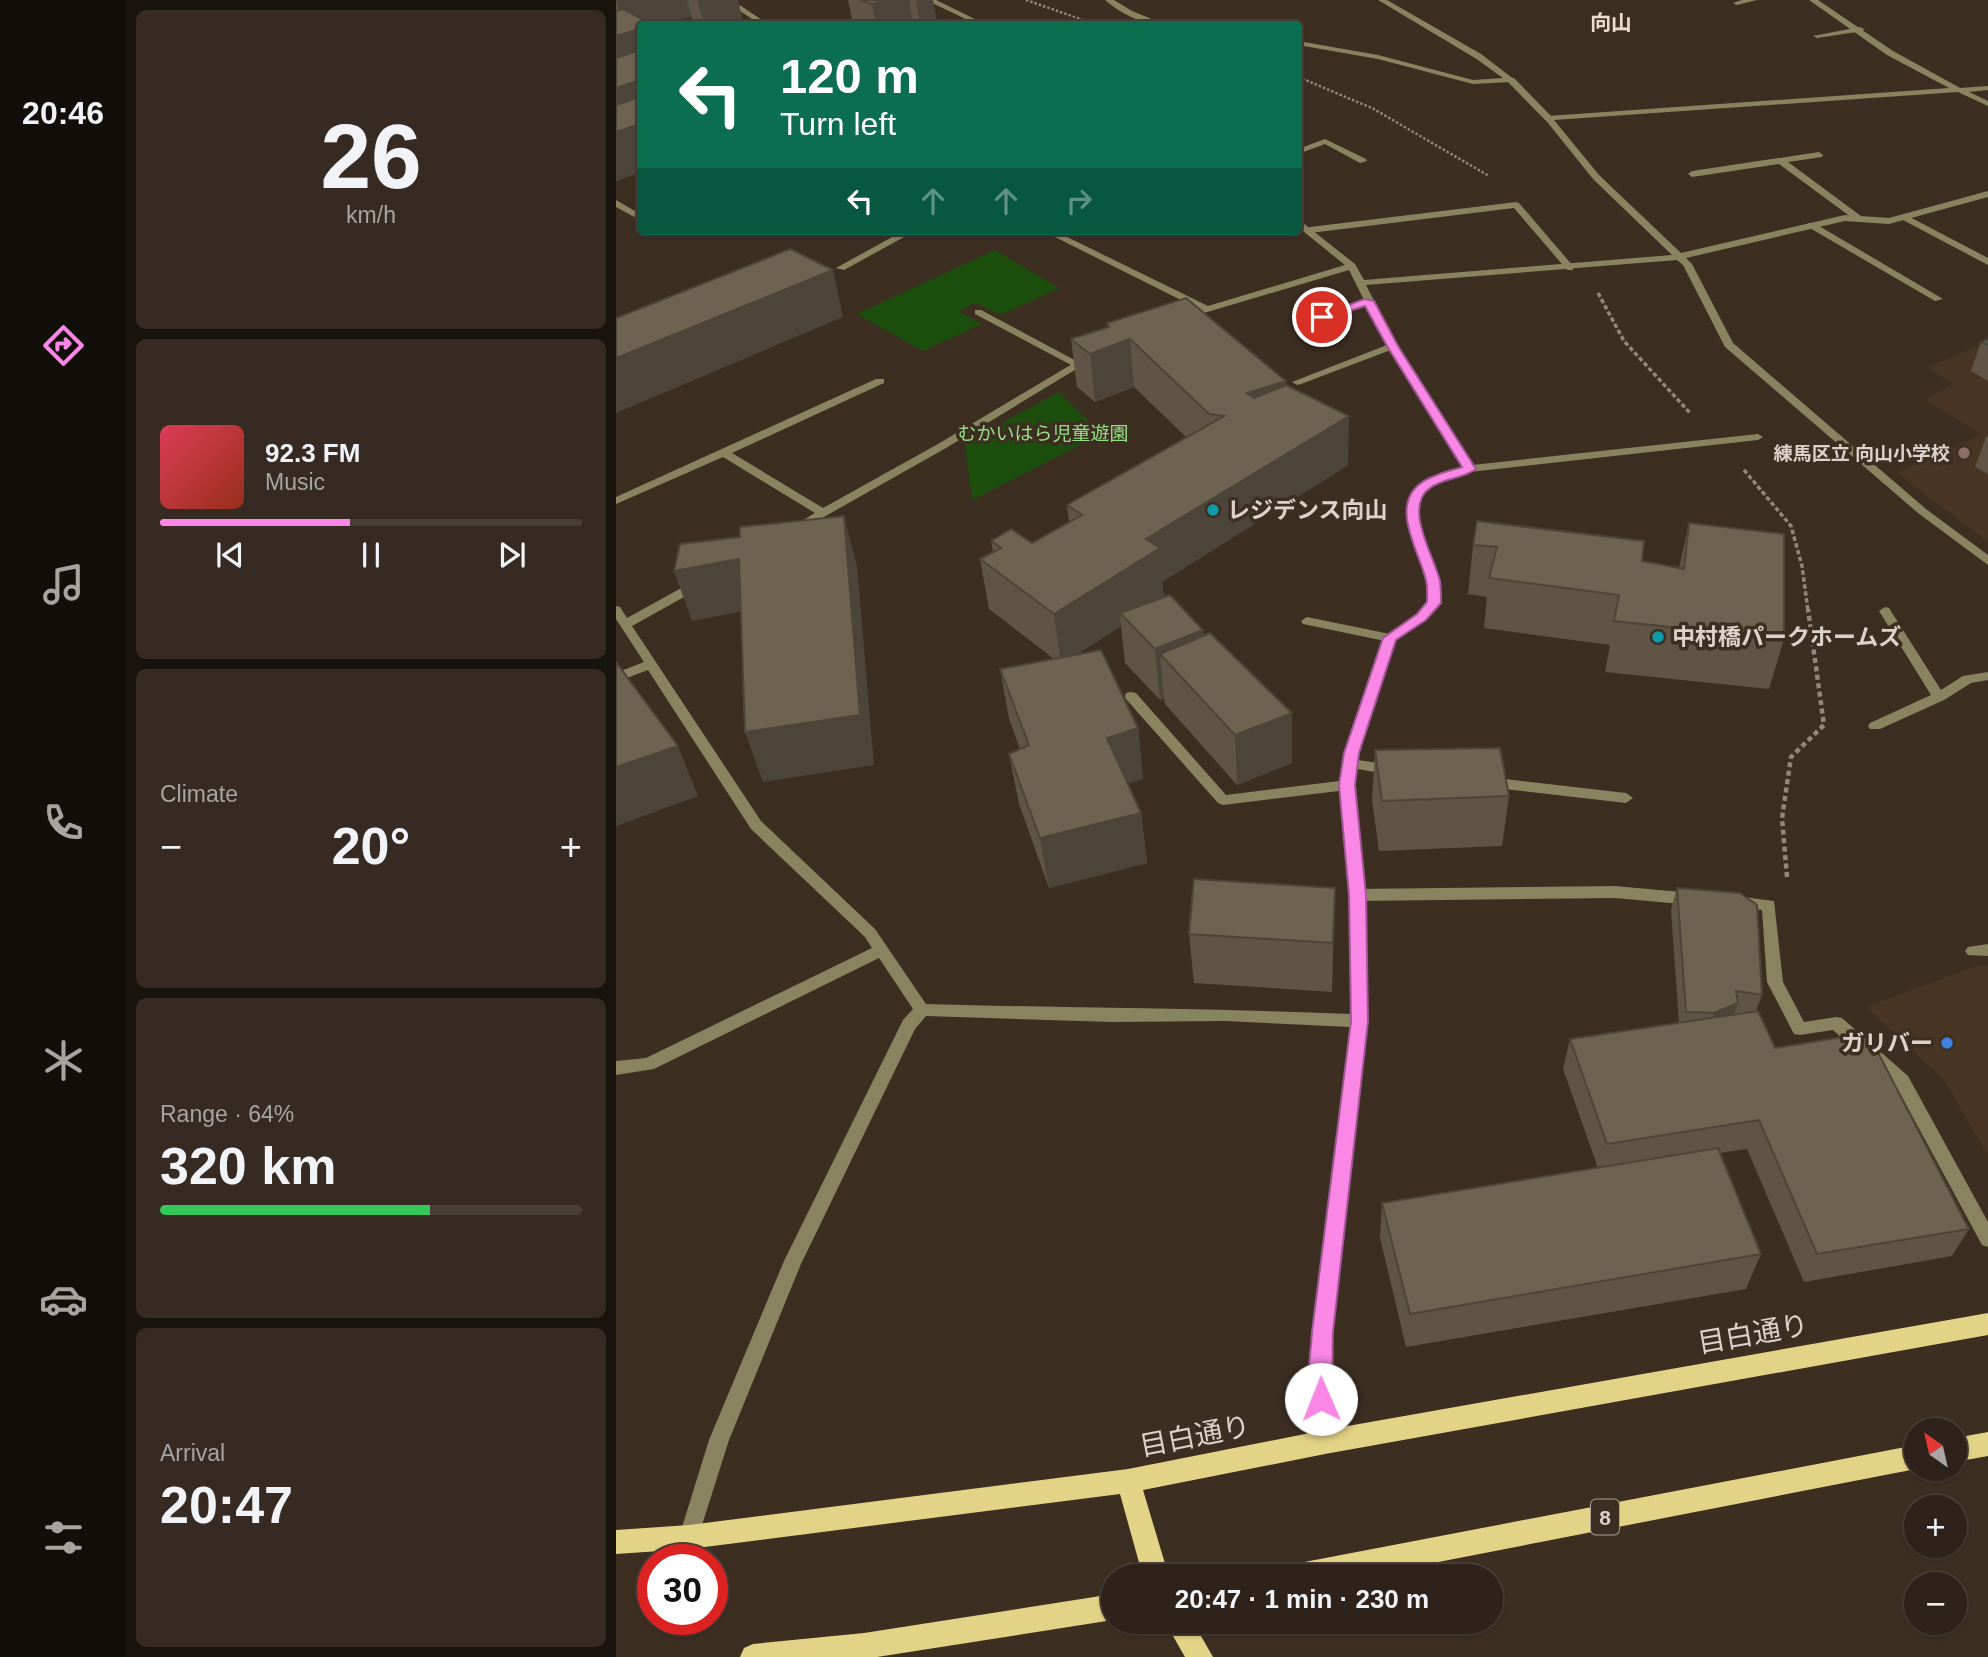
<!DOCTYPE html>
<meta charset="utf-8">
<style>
body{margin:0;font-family:Helvetica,"Noto Sans JP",sans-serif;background:#362a23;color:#f1f3f6;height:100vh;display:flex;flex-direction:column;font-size:26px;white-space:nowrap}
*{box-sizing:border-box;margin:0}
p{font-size:23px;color:#a7a4a2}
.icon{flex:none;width:38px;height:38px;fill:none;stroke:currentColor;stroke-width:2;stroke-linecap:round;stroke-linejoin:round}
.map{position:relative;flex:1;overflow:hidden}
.panel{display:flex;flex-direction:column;gap:10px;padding:10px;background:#19130e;width:490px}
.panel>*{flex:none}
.guide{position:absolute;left:21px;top:21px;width:665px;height:214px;border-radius:7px;box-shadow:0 2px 5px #0004,0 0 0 2px #493f39;background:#0b6e4f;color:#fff;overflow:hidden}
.needle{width:46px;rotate:326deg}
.controls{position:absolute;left:1288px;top:1418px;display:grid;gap:14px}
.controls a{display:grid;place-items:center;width:63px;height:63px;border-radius:50%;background:#2e221a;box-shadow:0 2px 5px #0004,0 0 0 2px #493f39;font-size:35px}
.speed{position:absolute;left:21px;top:1544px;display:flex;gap:14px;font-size:35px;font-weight:700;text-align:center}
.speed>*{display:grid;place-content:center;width:91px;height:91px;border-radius:50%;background:#2e221a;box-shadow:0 2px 5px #0004,0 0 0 2px #493f39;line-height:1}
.speed .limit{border:10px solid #d22;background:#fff;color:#111}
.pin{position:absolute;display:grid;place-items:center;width:60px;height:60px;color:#fff;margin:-30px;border:4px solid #fff;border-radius:50%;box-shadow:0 2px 7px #0007}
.me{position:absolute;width:77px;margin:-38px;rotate:359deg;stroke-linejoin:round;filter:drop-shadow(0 0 5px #0008)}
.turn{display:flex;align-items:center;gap:24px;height:147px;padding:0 28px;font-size:32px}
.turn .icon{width:91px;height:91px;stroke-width:2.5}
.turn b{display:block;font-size:49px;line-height:60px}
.lanes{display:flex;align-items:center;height:66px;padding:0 28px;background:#0003;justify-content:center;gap:35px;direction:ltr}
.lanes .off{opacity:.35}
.big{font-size:52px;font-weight:800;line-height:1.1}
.panel .card{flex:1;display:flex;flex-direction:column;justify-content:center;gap:10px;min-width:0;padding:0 24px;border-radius:10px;background:#362a23}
.panel .dial{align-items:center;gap:0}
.dial b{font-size:91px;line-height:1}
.song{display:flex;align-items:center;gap:21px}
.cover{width:84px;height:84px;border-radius:10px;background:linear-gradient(135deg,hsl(350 70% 55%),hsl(10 70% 35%))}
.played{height:7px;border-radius:4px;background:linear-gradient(90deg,#fa87e6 45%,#493f39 45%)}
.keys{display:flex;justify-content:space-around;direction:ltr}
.heat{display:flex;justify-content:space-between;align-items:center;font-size:38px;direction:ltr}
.charge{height:10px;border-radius:5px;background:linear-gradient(90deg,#34c759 64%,#493f39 0)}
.trip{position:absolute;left:485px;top:1564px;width:402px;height:70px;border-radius:35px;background:#2e221a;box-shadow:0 2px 5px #0004,0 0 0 2px #493f39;font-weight:800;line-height:70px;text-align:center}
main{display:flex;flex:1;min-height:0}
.dock{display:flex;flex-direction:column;width:126px;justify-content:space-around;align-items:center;background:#120e0a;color:#a7a4a2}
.dock .icon{width:49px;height:49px}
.dock .on{color:#fa87e6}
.dock b{font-size:32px;color:#f1f3f6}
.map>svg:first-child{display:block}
.built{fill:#493524}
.green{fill:#1c4f0d}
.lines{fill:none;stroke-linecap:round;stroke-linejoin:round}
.path-far2{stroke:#93867d;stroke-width:2.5;stroke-dasharray:2.5 2;stroke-linecap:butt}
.path-far1{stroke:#93867d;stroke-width:3.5;stroke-dasharray:4.5 2.5;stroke-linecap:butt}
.path{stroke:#93867d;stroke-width:4.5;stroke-dasharray:5 3.5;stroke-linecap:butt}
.service{fill:#8a835f;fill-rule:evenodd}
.minor{fill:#8a835f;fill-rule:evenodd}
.primary{fill:#e3d387;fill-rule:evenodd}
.wall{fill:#5f5446}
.shaded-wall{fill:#4d4539}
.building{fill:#6e6251;stroke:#4d4539;stroke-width:2}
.route{fill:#fa87e6;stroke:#a25896;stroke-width:2}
.education-dot{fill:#8d6e63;stroke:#3d2e22;stroke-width:2.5}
.culture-dot{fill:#0f9aa8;stroke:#3d2e22;stroke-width:2.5}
.shop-dot{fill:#3f7fe0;stroke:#3d2e22;stroke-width:2.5}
.labels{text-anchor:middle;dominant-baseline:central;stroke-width:7;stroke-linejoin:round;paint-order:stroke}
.far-park-label{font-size:19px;fill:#94e083;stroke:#3d2e22}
.far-poi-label{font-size:19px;font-weight:bold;fill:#dcd2cb;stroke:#3d2e22;text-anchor:end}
.far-quarter-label{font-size:21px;font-weight:bold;fill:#eddaca;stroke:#3d2e22}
.shield{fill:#3d2e22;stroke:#aca198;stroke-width:2}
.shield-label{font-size:21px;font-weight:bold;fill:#dcd2cb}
.poi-label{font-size:23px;font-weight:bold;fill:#dcd2cb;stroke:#3d2e22;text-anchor:start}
.near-street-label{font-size:28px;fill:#dcd2cb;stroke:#3d2e22}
</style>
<main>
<nav class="dock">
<b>20:46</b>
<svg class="icon on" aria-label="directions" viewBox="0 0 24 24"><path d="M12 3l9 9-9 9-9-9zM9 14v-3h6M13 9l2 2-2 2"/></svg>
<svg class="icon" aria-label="music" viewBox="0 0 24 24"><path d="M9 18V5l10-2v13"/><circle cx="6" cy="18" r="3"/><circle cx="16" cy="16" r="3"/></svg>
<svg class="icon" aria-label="phone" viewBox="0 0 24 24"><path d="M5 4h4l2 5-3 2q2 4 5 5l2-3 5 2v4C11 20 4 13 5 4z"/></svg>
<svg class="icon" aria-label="climate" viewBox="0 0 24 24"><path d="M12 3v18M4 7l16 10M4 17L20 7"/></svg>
<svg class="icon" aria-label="car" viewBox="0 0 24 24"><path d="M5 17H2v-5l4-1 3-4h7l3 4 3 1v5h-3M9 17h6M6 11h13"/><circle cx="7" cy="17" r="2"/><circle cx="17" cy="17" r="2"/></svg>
<svg class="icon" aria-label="filters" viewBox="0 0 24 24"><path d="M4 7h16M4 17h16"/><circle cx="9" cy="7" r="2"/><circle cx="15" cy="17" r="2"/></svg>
</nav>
<section class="panel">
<div class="card dial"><b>26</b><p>km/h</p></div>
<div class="card">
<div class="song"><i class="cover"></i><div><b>92.3 FM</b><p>Music</p></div></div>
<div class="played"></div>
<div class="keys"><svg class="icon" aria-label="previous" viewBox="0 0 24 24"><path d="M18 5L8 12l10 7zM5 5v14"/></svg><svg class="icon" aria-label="pause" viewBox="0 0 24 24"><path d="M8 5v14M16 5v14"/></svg><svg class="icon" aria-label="next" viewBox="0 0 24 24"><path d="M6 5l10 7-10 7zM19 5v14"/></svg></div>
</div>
<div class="card"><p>Climate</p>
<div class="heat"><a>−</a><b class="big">20°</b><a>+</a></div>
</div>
<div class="card"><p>Range · 64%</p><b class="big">320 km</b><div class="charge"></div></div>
<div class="card"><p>Arrival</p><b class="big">20:47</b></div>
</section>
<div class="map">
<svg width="1372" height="1657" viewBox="0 0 1372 1657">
<rect width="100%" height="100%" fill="#3d2e22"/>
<!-- built -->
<g class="built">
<path d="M1372,342V542L1281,473L1366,434L1309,400L1337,384L1311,367Z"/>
<path d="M1360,966H1372V1156L1328,1080L1250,1007Z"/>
</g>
<!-- green -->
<g class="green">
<path d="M379,250L443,288L385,315L360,303L342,311L366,324L307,351L241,314Z"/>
<path d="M443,392L486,434L356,500L349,443Z"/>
</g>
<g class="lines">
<!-- path-far2 -->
<g class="path-far2">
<path d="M410,0L470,21"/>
<path d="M682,77L756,108L873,176"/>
</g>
<!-- path-far1 -->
<g class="path-far1">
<path d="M982,293L1008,341L1074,413"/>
<path d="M1128,470L1175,526L1186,566L1192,611"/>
</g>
<!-- path -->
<path class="path" d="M1171,877L1166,818L1175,757L1208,725L1192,609"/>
<!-- service -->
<g class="service">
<path d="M1244,27L1248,29L1247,31L1201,38L1197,36Z"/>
<path d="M892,78H898L935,116V120H929L892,82Z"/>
<path d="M709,139L750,159L751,161L744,163L709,144L682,154V149Z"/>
<path d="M1203,152L1207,155L1206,157L1172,162L1245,216V220H1239L1163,164L1076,177L1072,174L1076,171Z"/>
<path d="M900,202L903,203L957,266V270H951L898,208L694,233L689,230L694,227Z"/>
<path d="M1288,214L1372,258V265L1285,219L1284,217Z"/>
<path d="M1192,223H1198L1327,299L1319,301L1192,227Z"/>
<path d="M287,231H299L228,270L220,268Z"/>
<path d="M752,298L757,301L755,303L686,327L678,325Z"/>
<path d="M359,310H365L466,364L457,366L359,314Z"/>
<path d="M776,343L780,344V348L685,384L681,385L676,382Z"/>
<path d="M1269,607L1273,608L1325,690L1347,676L1372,672V680L1355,683L1328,700L1264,729H1254L1252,726L1254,723L1315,695L1263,611Z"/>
<path d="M691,617L774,634L780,638L774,642L687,624L685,621Z"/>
<path d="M515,692L520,693L610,795L731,780L738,785L731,790L607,805L602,803L510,699L509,696L510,693Z"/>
<path d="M735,759L776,765L783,770L776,775L730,767L728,764L730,761Z"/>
<path d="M872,777L1010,793L1017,798L1010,803L872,787L865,782Z"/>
<path d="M999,886L1076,893L1081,895L1083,899L1081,903L1076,905L999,898L741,901L736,899L734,895L736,891L741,889Z"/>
<path d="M1120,896L1158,901L1167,982L1188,1022L1220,1017L1226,1018L1292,1076L1372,1222V1247L1366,1245L1280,1086L1217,1030L1184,1035L1178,1034L1151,982L1146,910L1115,906L1113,902L1115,898Z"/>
<path d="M1372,944V956L1352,955L1349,951L1352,947Z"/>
</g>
<!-- minor -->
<g class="minor">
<path d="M107,0H116L152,24H144Z"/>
<path d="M310,0H320L369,24H360Z"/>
<path d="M489,0H498L516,11L548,24C528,26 504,13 489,0Z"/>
<path d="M762,0H771L865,54L899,80L895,82L857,84L762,59L682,45V41L762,55L857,80L887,78L859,58Z"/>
<path d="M1126,0H1141L1121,5L1117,3Z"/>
<path d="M1193,0H1202L1277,51L1337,84L1344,88L1372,86V90L1353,92L1372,101V106L1342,92L938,120L983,175L1065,253L1229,215L1273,218L1372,191V197L1273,224L1229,221L1070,258L1076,264L1117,343L1310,509L1372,555V565L1302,513L1109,347L1067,265L1061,260L750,285L781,346L856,465L1142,434L1147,437L1142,440L854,472C840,477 820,480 809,492C792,511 814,554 820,576C822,585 823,594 824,603L810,620L780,640L743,753L738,785L748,895L751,1021L716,1332L713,1377L719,1442L716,1449L709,1452L702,1449L699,1442L695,1377L698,1332L734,1027L609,1021L495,1022L310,1016L299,1029L185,1264L113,1440L80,1544L73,1547L66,1544L63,1537L93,1440L168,1261L287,1020L297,1009L263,958L38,1069L0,1075V1061L30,1058L256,948L249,937L135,829L32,670L0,682V673L28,662L0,619V606L4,607L11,618L78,581H86L88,584L86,587L16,626L145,821L259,929L310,1004C452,1008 594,1008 735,1014L734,895L724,785L729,753L768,638L802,614L812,602C811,593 810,584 808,575C801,550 778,510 802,487C814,476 831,472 847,467L771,346L733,270L568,319L565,318V314L583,309L427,231H439L592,306L729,265L682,227V219L739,264L748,280L1056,255L977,179L928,118L932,116L1333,88L1271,55Z"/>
<path d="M0,200L24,214V220L0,207Z"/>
<path d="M473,354L477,355V359L330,448L183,531L179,532L173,529L199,513L107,457L0,504V497L260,379H268V383L116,453L207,508L322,444Z"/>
</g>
<!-- primary -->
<g class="primary">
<path d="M1372,1313V1335L709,1454L527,1490L553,1577H527L504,1494L73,1549L0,1554V1530L73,1525L512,1469L709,1430Z"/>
<path d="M1372,1432V1456L1339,1462V1438Z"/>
<path d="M1300,1445V1469L745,1577H665L669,1568L678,1564Z"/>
<path d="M497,1594V1620L261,1657H124L128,1648L137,1644L248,1633Z"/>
<path d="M549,1622H577L597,1657H569Z"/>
</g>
</g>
<!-- wall -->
<g class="wall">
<path d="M0,0H122L127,22L117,24H80L77,22L76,17L24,24V172L0,181Z"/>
<path d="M232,0H317L321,24H237Z"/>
<path d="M491,323L670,385L732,465L546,582L548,597L587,635L676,763L621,785L549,704L548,698L544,700L509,663L505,626L460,655L522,728L527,779L512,783L525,813L531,863L433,888L403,804L393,754L404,749L393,719L384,669L438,659L373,609L364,559L377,552L375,541L416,543L453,522L451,505L570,437L518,387L479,402L461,387L455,339L491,328Z"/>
<path d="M1372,339V381L1355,371L1365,342Z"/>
<path d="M1372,436V474L1359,467L1370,437Z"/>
<path d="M1073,523L1168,639L1153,689L989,672L994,645L868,628L871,597L852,594L857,545L1026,561L1063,568Z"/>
<path d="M759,750L893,796L886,846L763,851L756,800Z"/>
<path d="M719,888L716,992L578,983L573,934Z"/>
<path d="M1061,888L1146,995L1140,1011L1159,1048L1353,1229L1336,1256L1188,1282L1131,1149L1104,1153L1145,1254L1130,1289L790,1347L764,1238L766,1203L982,1168L947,1069L954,1039L1063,1023L1055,910Z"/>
</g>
<!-- shaded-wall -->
<g class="shaded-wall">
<path d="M0,0H71L76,17L44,24H24V74L0,81V36L10,32Z"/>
<path d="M81,0H122L127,22L117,24H88Z"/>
<path d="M268,0H293L297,24H260L256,4Z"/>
<path d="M300,0H317L321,24H304Z"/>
<path d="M24,80V172L0,181V88Z"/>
<path d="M217,270L227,317L0,413V358Z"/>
<path d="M514,339L518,387L479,402L474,354Z"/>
<path d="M670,381L671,429L631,393Z"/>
<path d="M733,416L732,465L546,582L548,598L504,613L505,626L445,664L438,614L530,539Z"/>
<path d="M228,516L241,566L258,765L147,782L129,732Z"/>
<path d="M123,559L139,609L76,621L58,571Z"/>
<path d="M587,630L590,680L544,654L548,698L544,700L539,649Z"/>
<path d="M676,713V763L621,785L619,735Z"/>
<path d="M522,728L527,779L497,788L491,738Z"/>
<path d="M62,746L82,796L0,826V767Z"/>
<path d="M525,813L531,863L433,888L424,838Z"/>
<path d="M1122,1003L1115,1024L1091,1034L1098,1013Z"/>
</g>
<!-- building -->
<g class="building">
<path d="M244,0H268L256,4Z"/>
<path d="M7,9L36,24H24V29L0,36V11Z"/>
<path d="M24,50V80L0,88V58Z"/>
<path d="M24,97V124L0,132V105Z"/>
<path d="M174,249L217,270L0,358V318Z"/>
<path d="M570,298L670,381L631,393L638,398L670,385L733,416L530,539L544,548L438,614L364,559L385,548L375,541L395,529L416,543L466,515L451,505L608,416L593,414L514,339L474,354L455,339L493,327L491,323Z"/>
<path d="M1372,339V345L1365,342Z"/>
<path d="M228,516L244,715L129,732L123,559L58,571L64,544L124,537V527Z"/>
<path d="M861,521L1028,541L1026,561L1068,569L1073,523L1168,534V639L998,621L1003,595L873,578L881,547L857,545Z"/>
<path d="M554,595L587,630L539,649L504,613Z"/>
<path d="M594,633L676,713L619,735L544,654Z"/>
<path d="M485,650L522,728L491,738L525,813L424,838L393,754L413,745L384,669Z"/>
<path d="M0,662L62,746L0,767Z"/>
<path d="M884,748L893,796L766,801L759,750Z"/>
<path d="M578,879L719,888L717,943L573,934Z"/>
<path d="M1061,888L1124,893L1141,905L1146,995L1120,991L1122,1003L1098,1013L1070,1012Z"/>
<path d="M1142,1011L1159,1048L1252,1033L1353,1229L1201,1254L1143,1120L991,1144L954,1039Z"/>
<path d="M1102,1148L1145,1254L794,1314L766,1203Z"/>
</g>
<!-- route -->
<path class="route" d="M748,299L758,301L782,346L860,469C847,479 827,478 814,488C787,507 818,556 824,581C825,588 825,596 825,603L810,620L780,640L743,753L739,785L750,895L752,1021L717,1332C716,1348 718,1395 713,1406L705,1409L698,1406C688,1384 695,1355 696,1332L735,1021L733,895L723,785L728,753L767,638L801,614L811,602C811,595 812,587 810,580C803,551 773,506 805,483C815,475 833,471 846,467L771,346L749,306L706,320L701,317Z"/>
<!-- markers -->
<circle class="education-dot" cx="1348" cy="453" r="7"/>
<g class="culture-dot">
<circle cx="597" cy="510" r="7"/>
<circle cx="1042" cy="637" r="7"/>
</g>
<circle class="shop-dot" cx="1331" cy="1043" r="7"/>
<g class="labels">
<!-- far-park labels -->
<g class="far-park-label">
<text x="427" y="433">むかいはら児童遊園</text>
</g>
<!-- far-poi labels -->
<g class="far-poi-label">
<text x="1334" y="453">練馬区立 向山小学校</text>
</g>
<!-- far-quarter labels -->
<g class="far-quarter-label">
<text x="995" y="22">向山</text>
</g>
<!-- shield labels -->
<rect class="shield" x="975" y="1499.5" width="28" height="35" rx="5"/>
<g class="shield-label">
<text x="989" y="1517">8</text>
</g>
<!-- poi labels -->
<g class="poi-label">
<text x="611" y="510">レジデンス向山</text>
<text x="1056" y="637">中村橋パークホームズ</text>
<text x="1317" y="1043" text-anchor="end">ガリバー</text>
</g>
<!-- near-street labels -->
<g class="near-street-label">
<text transform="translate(1137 1334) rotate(-10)">目白通り</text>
<text transform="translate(579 1436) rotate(-11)">目白通り</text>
</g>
</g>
</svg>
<div class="controls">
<a><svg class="needle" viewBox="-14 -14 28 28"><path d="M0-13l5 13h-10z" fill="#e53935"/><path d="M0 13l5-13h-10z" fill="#a7a4a2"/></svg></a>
<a>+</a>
<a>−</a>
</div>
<div class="speed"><div class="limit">30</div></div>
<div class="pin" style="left:706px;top:317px;background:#d93025"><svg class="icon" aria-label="arrive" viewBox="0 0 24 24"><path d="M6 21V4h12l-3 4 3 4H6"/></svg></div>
<svg class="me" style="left:705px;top:1399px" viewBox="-20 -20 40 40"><circle r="19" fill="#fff"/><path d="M0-13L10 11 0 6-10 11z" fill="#fa87e6"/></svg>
<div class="trip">20:47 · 1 min · 230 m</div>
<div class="guide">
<div class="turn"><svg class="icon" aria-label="left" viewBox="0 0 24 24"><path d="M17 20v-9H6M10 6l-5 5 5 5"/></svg><div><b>120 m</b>Turn left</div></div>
<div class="lanes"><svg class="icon" aria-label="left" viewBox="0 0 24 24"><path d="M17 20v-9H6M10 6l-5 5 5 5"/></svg><svg class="icon off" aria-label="ahead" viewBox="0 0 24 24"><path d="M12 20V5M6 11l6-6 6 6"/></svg><svg class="icon off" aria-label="ahead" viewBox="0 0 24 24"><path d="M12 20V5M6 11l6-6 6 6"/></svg><svg class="icon off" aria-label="right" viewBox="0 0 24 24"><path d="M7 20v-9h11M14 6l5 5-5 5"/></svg></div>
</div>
</div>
</main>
